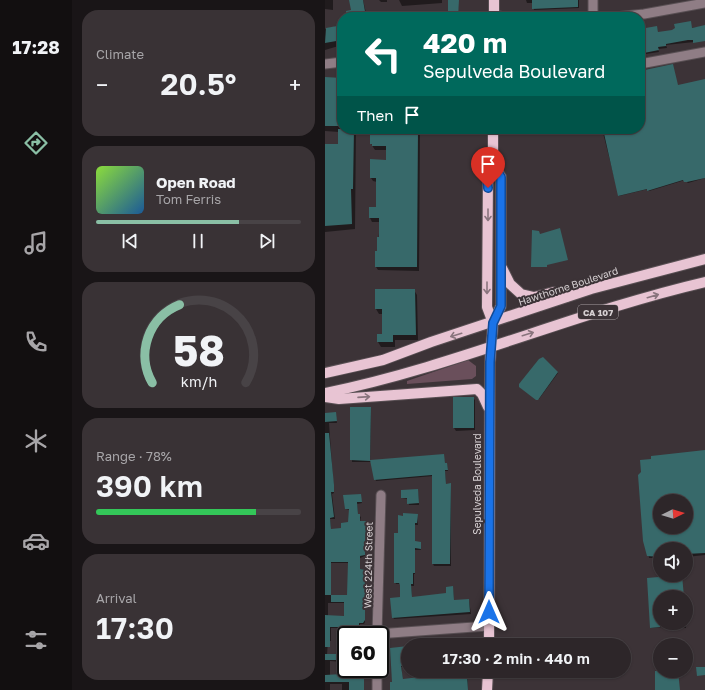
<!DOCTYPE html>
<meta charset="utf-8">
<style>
body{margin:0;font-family:"Golos Text",sans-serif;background:#393235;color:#f1f3f6;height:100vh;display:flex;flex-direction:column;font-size:15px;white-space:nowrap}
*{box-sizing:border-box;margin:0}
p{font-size:13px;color:#a7a5a8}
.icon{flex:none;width:22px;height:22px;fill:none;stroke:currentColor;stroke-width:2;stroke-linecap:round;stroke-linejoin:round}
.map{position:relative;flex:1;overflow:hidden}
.details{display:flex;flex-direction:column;gap:10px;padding:10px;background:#191517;width:253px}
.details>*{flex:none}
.hud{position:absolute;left:12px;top:12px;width:308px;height:122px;border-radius:16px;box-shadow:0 1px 3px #0004,0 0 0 1px #484346;background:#00695c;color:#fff;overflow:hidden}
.needle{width:26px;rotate:85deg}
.tools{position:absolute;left:328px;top:494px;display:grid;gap:8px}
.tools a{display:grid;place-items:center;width:40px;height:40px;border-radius:50%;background:#2d2629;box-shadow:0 1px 3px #0004,0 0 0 1px #484346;font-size:20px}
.speed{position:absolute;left:12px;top:626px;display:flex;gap:8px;font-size:20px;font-weight:700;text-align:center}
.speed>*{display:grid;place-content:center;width:52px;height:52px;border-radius:50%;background:#2d2629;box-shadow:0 1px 3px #0004,0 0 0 1px #484346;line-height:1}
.speed .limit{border:2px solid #111;border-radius:6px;background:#fff;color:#111}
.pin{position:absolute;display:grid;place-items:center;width:34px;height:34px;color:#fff;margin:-41px -17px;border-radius:50% 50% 50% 0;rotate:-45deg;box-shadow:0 0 4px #0007}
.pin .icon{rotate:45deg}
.me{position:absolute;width:44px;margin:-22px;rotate:0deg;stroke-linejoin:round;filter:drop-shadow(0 0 3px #0008)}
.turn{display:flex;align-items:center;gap:14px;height:84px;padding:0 20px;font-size:18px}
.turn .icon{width:52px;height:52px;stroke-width:2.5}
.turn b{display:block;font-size:28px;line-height:34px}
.then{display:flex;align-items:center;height:38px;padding:0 20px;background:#0003;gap:8px;font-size:15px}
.big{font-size:30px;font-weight:600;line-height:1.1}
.details .card{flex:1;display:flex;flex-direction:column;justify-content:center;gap:6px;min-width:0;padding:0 14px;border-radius:16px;background:#393235}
.details .dial{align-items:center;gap:0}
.dial svg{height:104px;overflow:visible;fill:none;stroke:#484346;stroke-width:7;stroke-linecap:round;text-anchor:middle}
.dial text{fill:#f1f3f6;stroke:none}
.song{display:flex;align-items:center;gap:12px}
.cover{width:48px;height:48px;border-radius:6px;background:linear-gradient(135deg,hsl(90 70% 55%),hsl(210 70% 35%))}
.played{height:4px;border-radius:2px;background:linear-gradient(90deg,#8abfa5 70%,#484346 70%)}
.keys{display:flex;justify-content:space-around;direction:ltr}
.heat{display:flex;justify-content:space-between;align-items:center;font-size:22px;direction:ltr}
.charge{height:6px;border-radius:3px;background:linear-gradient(90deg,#34c759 78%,#484346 0)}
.trip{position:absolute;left:76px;top:638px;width:230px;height:40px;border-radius:20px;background:#2d2629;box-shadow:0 1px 3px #0004,0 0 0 1px #484346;font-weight:600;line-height:40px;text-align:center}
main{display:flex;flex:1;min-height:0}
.tabs{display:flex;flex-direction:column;width:72px;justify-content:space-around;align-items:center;background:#120f10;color:#a7a5a8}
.tabs .icon{width:28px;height:28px}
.tabs .active{color:#8abfa5}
.tabs b{font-size:18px;color:#f1f3f6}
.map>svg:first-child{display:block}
.green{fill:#6a4f5b}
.shadow{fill:#0007;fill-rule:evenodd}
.building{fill:#37696a;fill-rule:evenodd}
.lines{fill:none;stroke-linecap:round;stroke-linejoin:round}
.minor-casing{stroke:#584f53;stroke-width:11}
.major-casing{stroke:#584f53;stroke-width:12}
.minor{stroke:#8f7d85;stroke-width:9}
.major{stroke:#e8c4d3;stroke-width:10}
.oneway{stroke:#89747d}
.route-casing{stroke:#114b97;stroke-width:10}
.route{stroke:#1a73e8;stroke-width:7}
.labels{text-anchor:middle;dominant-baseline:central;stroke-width:4;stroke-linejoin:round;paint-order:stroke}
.shield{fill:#3c3337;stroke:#a8a1a4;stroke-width:1}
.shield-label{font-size:9px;font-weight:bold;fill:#d6d0d2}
.street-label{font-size:10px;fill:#d6d0d2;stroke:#3c3337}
</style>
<main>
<nav class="tabs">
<b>17:28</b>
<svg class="icon active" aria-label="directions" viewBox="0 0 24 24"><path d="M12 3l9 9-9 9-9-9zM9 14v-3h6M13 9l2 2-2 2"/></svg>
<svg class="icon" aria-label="music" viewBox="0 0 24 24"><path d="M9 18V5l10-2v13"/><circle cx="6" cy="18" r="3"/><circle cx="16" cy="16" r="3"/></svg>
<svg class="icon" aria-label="phone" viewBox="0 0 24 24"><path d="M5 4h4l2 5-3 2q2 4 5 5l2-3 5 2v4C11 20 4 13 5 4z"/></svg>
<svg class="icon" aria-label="climate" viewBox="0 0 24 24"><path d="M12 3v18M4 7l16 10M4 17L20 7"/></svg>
<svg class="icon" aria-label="car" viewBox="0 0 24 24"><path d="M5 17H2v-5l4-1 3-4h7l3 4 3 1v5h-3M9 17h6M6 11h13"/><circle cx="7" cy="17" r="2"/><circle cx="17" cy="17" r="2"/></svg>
<svg class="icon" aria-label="filters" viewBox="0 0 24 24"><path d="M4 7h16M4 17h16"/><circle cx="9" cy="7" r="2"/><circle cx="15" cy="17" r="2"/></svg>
</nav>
<section class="details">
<div class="card"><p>Climate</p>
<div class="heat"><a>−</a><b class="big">20.5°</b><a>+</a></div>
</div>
<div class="card">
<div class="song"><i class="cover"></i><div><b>Open Road</b><p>Tom Ferris</p></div></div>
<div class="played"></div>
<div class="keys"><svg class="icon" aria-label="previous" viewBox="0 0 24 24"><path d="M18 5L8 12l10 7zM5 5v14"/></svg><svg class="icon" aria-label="pause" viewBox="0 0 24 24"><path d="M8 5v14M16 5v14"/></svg><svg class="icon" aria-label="next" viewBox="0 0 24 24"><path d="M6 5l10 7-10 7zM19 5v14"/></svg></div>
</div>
<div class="card dial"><svg viewBox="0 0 100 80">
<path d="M14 69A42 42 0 1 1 86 69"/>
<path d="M14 69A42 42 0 0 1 35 9" stroke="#8abfa5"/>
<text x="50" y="56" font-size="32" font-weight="700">58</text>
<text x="50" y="72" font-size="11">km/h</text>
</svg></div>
<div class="card"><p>Range · 78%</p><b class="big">390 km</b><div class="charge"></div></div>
<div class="card"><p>Arrival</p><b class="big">17:30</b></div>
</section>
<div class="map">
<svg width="380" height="690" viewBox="0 0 380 690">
<rect width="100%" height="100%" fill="#3c3337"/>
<!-- green -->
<path class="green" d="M143,360L151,366V376L147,379L82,384V381Z"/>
<!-- shadow -->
<g class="shadow">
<path d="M0,0H15H8V10L0,9Z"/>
<path d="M25,0H38L42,17H23L27,11Z"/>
<path d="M54,0H62V2H56Z"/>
<path d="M74,0H117V3L77,6Z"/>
<path d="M201,0H254V8L209,10L207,3H202Z"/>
<path d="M123,1L133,2V15H151V17H123Z"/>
<path d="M53,12L74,14L107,12L110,17H53Z"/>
<path d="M17,25V45L0,50V29Z"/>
<path d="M380,26V38L369,42L341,45L342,48L333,49L334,52L321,54L319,48L315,49V30L332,28L333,33Z"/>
<path d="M315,72L352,87L380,80V178L363,183L360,180L324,191L323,189L294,196L277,129H315Z"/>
<path d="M15,75H17V129H31L30,229L0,232V145H14V132L0,131V81L15,78Z"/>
<path d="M46,129H95L94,271L53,270L51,267L55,222H47L45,218L52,208V182L48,181L46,178L62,161V150H50L48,147L46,143Z"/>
<path d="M51,290H89L92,295L93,340H70V347H56L53,342L58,335V314H54L51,309Z"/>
<path d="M217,358L233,373L214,399L196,388Z"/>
<path d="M148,398L150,400V430L131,431L129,428Z"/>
<path d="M26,408H45L46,410L45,461L118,455L120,464L122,465L123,471H120L121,485L126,486V566H109L108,564V476L51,481L46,462H27Z"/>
<path d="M10,413L12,423H4L9,493L7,494L10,519H5L6,530L17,529L24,523L25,510L21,509L19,496L35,495L37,503L32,504L33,515L36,517L35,522L41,524L40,556L35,558V570L40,572V622L39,624H35V635H23V628H6V641H3L2,655H18V649H20L21,645V669H39L38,690H17V684H5V690H0V414ZM6,563H23V596H6ZM3,603H20V617L3,616ZM5,661L17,662L18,675L5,676Z"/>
<path d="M380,451V555L361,557V549H335V558H324L314,476ZM335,501H361V527H335Z"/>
<path d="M93,492L94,505H84L83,499L77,498Z"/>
<path d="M92,515L93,525H90V542L95,543L96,550H90V574H89V586H86L87,598L122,594L128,589L129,601L144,600L146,614L69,619L68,617L76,598V584H71L70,582L74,534Z"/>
<path d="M323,579L359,597H335V623H337L338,627L326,628Z"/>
<path d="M354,623H361V628H355Z"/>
<rect x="120" y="643" width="22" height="2"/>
<path d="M83,647V666L76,667L78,680L116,676V671H143V690H65Z"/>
</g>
<!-- building -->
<g class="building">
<path d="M24,0H38L41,17H22L21,11L26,10Z"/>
<path d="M123,0H134L133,17H123Z"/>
<path d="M207,0H253V7L207,9Z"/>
<rect x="52" y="11" width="10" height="6"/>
<rect x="73" y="11" width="35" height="6"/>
<path d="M366,21L367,28L380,25V41L368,43V40H363L341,44V46L333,47L334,50L319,53L318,47H315V29L332,26L333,32L347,30L350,28L349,24Z"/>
<path d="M17,25V40L0,43L1,28Z"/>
<path d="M348,64L353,85L380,79V178L362,182H359L358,180L322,191V189L293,196L278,129H315V71Z"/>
<path d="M0,77L17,78V126H0Z"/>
<path d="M13,129H29L28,189H26L27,224L0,226V144H13Z"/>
<path d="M45,129H93L92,267H50V251H52V237H54V218H44V207H51V178H45V159L61,160V146H47V144H45Z"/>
<path d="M235,228L243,260L222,265V267H206L207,230L214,231L215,234Z"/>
<path d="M50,289H90L91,335H68V342H52V334H57V309H50Z"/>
<path d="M218,357L233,372L213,400H211L194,387V384L214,359Z"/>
<rect x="128" y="397" width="21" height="31"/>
<path d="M25,407H46L45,461L25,460Z"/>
<path d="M11,412L12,421L0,422V413Z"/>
<path d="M0,433H4L9,485V492H6L9,517L5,518L6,529L16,528V523L23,522L24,509H20L18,495L36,494L37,502H32L33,514H35V521H41L40,555L35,556V569L40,570V620L38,623H34V635H22V627H5V647H0V615L19,616V602H6V595H0ZM6,562H23L22,595H6Z"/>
<path d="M380,450V553L361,554V549H335V557L322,556L318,541L313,475L316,472L315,460L326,459V456ZM335,501H361V527H335Z"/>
<path d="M119,454L120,463H122L123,470H120L121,484L126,483L125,564H107V475L49,480L45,460Z"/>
<path d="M93,489L94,503L82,504V498H76V490Z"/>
<path d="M78,513L93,514L92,523H90V541L96,542V549L90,548V573H88V584H86L87,597L121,593V587L128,586L129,600L144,599L145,612L67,618L65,598L75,597V585L74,583H69V533H73V515L78,516Z"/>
<path d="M357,575L359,597H335V627L325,628L322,578Z"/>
<path d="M83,646V666H76L78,679L120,674V671H127V674L142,673L143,690H65V682H67L65,648Z"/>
<rect x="0" y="654" width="21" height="6"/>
<path d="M371,667H380V675L372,676Z"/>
<path d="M16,669H39V690H24V682H0V675L17,674Z"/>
<path d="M330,671H353L355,690H330Z"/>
</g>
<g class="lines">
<defs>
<g id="minor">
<path d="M169,15L179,17"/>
<path d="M268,17V0"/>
<path d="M290,17L319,14L380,3"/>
<path d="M0,64L17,62"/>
<path d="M315,64L380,52"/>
<path d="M52,634L163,626"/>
<path d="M52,635L56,495"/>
<path d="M52,690V669"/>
</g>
<g id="major">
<path d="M169,17V0"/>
<path d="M168,129V165L163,177L162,307L168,323"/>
<path d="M177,268L185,284L196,294L209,297L229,292L241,297"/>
<path d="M0,373L58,360L106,342L266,289L380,259"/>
<path d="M0,393C129,367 251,312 380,282"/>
<path d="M0,397L14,399L152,389L157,394L163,407"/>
<path d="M164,645L165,362L168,323L176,306V177L168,165"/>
<path d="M162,690L163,671"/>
</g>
</defs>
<!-- minor casing -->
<use href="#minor" class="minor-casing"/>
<!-- major casing -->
<use href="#major" class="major-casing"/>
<!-- minor -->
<use href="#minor" class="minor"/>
<!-- major -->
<use href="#major" class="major"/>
</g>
<!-- one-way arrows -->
<defs><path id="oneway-shaft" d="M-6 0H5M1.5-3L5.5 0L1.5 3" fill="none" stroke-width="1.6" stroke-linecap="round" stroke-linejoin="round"/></defs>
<g class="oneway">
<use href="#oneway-shaft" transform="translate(163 215) rotate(90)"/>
<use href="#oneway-shaft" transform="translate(162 288) rotate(90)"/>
<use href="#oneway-shaft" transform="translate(328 296) rotate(-16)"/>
<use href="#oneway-shaft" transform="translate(203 334) rotate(-17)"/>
<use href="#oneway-shaft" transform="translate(131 335) rotate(163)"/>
<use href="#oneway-shaft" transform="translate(39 397) rotate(-4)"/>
</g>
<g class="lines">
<defs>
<path id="route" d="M163,188L162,177L168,165L176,177V306L168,323L165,362L164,612"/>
</defs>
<!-- route casing -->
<use href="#route" class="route-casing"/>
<!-- route -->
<use href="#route" class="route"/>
</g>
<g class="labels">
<!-- shield labels -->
<rect class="shield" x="253" y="305" width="40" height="14" rx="3"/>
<g class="shield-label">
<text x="273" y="312">CA 107</text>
</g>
<!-- street labels -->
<g class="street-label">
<text transform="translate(243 286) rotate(-18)">Hawthorne Boulevard</text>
<text transform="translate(152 484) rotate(-90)">Sepulveda Boulevard</text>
<text transform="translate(43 565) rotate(-89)">West 224th Street</text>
</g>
</g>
</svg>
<div class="tools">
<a><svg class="needle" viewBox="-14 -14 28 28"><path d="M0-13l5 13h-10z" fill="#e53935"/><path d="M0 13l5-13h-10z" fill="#a7a5a8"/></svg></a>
<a><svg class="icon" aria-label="sound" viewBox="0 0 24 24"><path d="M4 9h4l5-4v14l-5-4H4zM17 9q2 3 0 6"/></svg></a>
<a>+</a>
<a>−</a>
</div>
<div class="speed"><div class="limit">60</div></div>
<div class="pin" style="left:163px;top:188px;background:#d93025"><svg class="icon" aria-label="arrive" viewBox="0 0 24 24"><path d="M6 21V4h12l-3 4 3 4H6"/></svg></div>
<svg class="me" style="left:164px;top:612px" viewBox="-20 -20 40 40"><path d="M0-17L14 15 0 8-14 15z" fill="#1a73e8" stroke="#fff" stroke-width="4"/></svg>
<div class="trip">17:30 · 2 min · 440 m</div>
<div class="hud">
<div class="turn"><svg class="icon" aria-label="left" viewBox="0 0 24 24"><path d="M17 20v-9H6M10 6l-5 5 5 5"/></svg><div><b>420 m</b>Sepulveda Boulevard</div></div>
<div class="then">Then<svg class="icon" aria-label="arrive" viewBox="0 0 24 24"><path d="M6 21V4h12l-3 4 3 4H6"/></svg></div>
</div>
</div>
</main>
